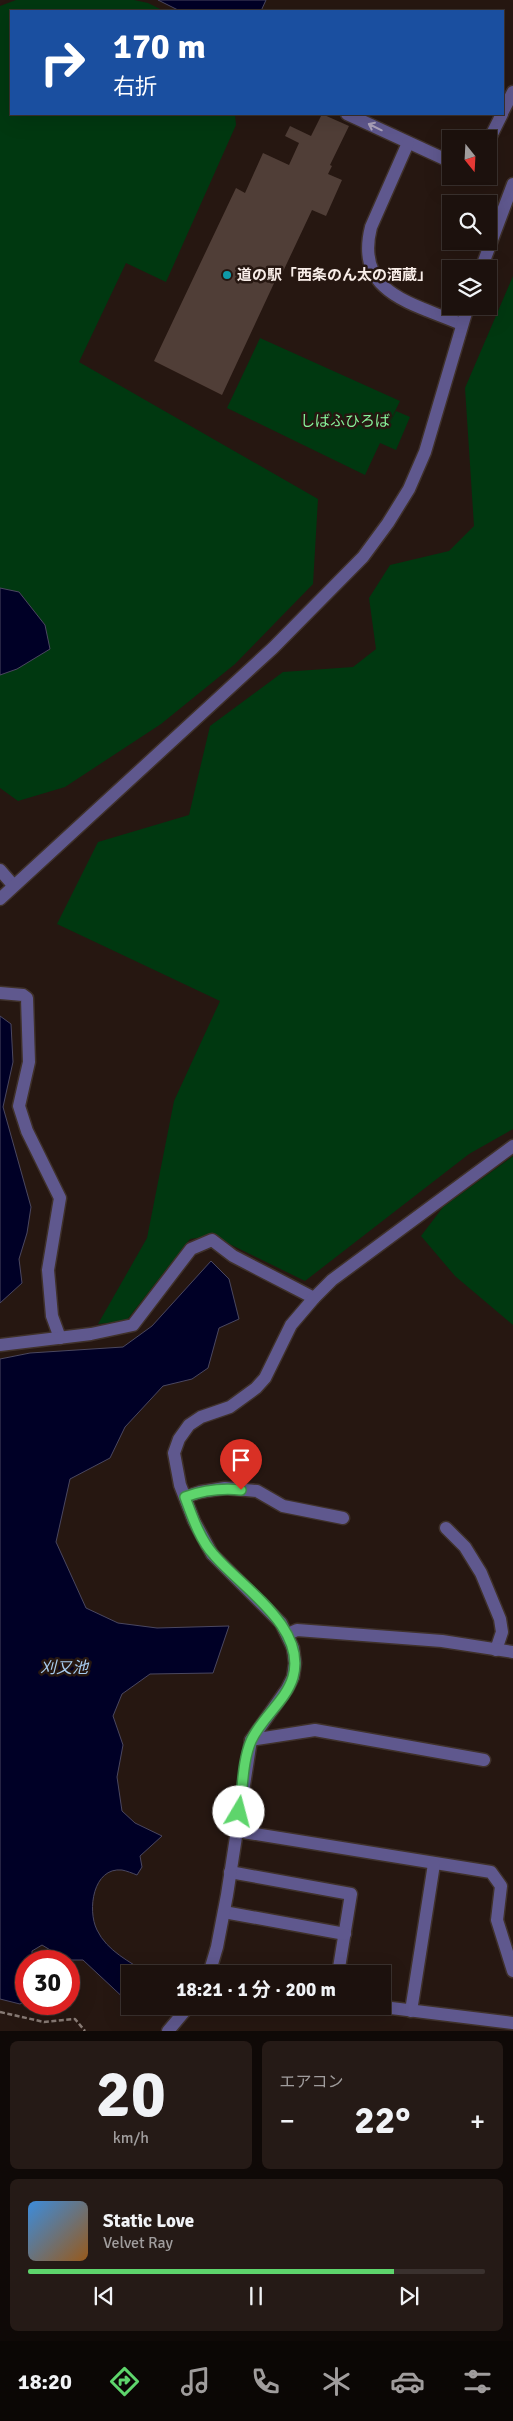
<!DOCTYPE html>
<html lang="ja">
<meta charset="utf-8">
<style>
body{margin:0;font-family:Signika,"Noto Sans JP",sans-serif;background:#251a16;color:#f1f3f6;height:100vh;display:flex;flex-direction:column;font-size:19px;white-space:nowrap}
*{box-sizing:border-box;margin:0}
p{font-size:16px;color:#a09d9d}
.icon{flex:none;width:28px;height:28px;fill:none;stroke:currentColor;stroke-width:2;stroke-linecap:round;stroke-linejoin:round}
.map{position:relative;height:2031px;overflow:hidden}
.side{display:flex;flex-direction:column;gap:10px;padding:10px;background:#0f0907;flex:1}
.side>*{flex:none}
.banner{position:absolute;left:10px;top:10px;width:494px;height:105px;border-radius:0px;box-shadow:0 5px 20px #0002,0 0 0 1px #3a312e;background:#1a4fa0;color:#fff;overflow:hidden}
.needle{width:32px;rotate:162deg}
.buttons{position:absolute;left:442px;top:130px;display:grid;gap:10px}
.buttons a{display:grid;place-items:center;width:55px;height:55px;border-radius:0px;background:#1c110d;box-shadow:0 5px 20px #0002,0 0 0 1px #3a312e;font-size:25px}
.speed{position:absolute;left:15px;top:1950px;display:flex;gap:10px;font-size:25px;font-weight:700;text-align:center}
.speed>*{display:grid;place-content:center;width:65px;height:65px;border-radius:50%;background:#1c110d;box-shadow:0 5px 20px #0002,0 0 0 1px #3a312e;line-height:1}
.speed .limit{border:8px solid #d22;background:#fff;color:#111}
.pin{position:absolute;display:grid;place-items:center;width:42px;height:42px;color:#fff;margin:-51px -21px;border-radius:50% 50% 50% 0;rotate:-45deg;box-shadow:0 0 5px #0007}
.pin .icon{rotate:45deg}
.me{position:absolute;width:55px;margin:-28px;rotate:8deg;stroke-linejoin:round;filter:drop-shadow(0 0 4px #0008)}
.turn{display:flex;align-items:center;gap:18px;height:105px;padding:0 20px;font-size:22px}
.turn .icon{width:65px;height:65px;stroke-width:2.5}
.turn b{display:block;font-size:35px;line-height:42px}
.big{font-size:38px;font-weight:700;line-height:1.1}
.side .tile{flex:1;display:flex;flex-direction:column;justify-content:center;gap:8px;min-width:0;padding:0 18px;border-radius:8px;background:#251a16}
.side .dial{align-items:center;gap:0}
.dial b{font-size:65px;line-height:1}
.song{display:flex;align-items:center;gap:15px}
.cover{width:60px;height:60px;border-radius:8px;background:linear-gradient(135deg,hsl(210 70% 55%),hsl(30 70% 35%))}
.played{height:5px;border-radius:2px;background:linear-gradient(90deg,#5ed56c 80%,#3a312e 80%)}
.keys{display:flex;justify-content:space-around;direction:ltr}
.heat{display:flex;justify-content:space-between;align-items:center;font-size:28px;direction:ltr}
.side .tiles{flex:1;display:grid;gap:10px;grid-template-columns:1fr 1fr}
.tile:last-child{grid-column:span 2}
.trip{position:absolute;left:121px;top:1965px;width:270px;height:50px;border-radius:0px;background:#1c110d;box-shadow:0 5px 20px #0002,0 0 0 1px #3a312e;font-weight:700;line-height:50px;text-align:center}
.tabs{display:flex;height:80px;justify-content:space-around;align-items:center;background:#0b0705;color:#a09d9d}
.tabs .icon{width:35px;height:35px}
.tabs .active{color:#5ed56c}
.tabs b{font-size:22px;color:#f1f3f6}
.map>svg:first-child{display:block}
.green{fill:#003810}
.water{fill:#000026;stroke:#4a4760}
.building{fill:#503e37}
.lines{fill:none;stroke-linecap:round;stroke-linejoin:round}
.minor-casing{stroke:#3f312b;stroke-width:15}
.path{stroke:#887b75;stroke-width:2.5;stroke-dasharray:5 2.5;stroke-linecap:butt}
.minor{stroke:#5f588e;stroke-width:12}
.oneway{stroke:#aca2bb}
.route-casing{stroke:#3d8a46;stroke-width:12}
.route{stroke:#5ed56c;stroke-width:9}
.culture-dot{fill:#0f9aa8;stroke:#261711;stroke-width:2}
.labels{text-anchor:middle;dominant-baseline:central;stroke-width:5;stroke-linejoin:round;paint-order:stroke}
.poi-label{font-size:15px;font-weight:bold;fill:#f8ede8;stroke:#261711;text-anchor:start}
.park-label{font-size:15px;fill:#87f29a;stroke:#261711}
.water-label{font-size:16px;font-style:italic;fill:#a8ccef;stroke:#261711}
</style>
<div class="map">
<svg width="513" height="2031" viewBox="0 0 513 2031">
<rect width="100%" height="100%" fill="#261711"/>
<!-- green -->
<g class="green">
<path d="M16,0H134L148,3L164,11H11V114H235L236,125L166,282L126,263L79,362L318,499L313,584L235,664L161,724L65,787L18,801L0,788V675L17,669L45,625L19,592L0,588V6Z"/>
<path d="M513,276V1129L469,1154L305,1281L213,1236L190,1239L126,1321L98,1324L147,1238L174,1101L220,1001L57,924L98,842L189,815L210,726L283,672L353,667L376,649L369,598L390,565L449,551L474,526L465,388Z"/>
<path d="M260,338L400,401L386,430L396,411L410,417L396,450L380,443L365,475L227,408Z"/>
<path d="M513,1156V1325L455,1276L421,1236L443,1207Z"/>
</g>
<!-- water -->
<g class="water">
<path d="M158,0H266L261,11H180Z"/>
<path d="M0,588L19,592L45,625L50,649L17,669L0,675Z"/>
<path d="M0,1016L11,1024L13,1062L3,1107L31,1207L27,1233L19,1259L22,1283L0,1303Z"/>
<path d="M211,1261L229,1279L239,1319L219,1328L208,1368L192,1379L163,1386L125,1427L110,1458L70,1479L56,1542L86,1608L118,1623L157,1628L229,1626L213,1673L150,1674L122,1694L113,1716L123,1745L117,1777L122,1811L135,1823L162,1836L140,1856L142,1867L137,1875C132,1873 127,1871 122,1870C93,1867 87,1910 97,1930C107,1951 130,1962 149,1974H130L129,2003L83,1960H67L42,1945L32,1951V1961H26V2001L20,2004L0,1999V1359L30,1353L123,1347L152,1326Z"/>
</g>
<!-- building -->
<path class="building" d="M322,114L349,126L330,165L332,166L328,174L342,180L326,216L312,210L279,280L276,279L222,395L154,361L236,188L245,193L263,153L289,165L299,143L285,136L290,126L311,136Z"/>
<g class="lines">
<defs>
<g id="minor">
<path d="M502,113L513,92"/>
<path d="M347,114L451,162"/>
<path d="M489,140L502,114"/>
<path d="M408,143L371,227C354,294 413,303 461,324"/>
<path d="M481,269L513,184"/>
<path d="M0,870L13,885"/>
<path d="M0,899L273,648L363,557L388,523L409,489L425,452L468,306"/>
<path d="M0,993L23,995L27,998L29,1062L19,1106L27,1131L60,1198L48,1270L52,1316L60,1338"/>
<path d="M0,1345L91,1334L133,1325L191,1249L212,1240L233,1256L314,1298"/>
<path d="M185,1497L200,1492L225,1488L257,1491L283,1506L343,1518"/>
<path d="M446,1528L465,1547L481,1573L500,1619L502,1632L496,1650"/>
<path d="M288,1634L297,1630L442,1641L513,1652"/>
<path d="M251,1740L315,1730L484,1760"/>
<path d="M237,1831L491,1872L501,1886L497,1920L513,1971"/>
<path d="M230,1872L351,1894L338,1974"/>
<path d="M224,1912L345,1934"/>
<path d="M209,1974L217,1947L227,1895L251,1740L287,1689L293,1677L295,1663L293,1648L281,1623L212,1554L194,1521L180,1485L174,1453L179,1439L189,1425L201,1417L230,1407L256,1388L265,1378L291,1325L314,1298L332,1280L513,1146"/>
<path d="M375,2006L513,2023"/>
<path d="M411,2011L434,1864"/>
<path d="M168,2031L189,2006"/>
</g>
</defs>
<!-- minor casing -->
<use href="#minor" class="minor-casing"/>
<!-- path -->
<path class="path" d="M0,2012L44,2022L75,2019L85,2031"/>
<!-- minor -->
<use href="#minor" class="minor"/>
</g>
<!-- one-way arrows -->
<defs><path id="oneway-shaft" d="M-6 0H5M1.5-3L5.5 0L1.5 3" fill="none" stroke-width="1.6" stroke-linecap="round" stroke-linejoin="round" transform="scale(1.25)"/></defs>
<use class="oneway" href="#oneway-shaft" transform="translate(375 127) rotate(-154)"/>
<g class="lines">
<defs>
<path id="route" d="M239,1812C243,1790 242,1762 251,1741C261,1718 286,1701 293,1677C307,1627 241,1587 214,1555C200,1540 192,1516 185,1497C204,1490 221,1488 241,1490"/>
</defs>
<!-- route casing -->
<use href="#route" class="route-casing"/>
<!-- route -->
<use href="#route" class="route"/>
</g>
<!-- markers -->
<circle class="culture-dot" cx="227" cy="275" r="5"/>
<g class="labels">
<!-- poi labels -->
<g class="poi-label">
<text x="237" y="275">道の駅「西条のん太の酒蔵」</text>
</g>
<!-- park labels -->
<g class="park-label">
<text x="345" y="421">しばふひろば</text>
</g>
<!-- water labels -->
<g class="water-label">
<text x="64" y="1668">刈又池</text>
</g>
</g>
</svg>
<div class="buttons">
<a><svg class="needle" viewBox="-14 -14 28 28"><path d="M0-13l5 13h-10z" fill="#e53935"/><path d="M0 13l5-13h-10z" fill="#a09d9d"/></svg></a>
<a><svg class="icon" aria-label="search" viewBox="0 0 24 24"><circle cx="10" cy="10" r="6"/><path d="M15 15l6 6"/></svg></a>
<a><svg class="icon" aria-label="layers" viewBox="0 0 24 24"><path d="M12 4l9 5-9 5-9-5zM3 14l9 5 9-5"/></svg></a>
</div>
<div class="speed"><div class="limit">30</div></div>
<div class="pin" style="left:241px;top:1490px;background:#d93025"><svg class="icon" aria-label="arrive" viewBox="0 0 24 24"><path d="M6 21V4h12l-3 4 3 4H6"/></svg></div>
<svg class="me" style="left:239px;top:1812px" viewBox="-20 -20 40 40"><circle r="19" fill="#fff"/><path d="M0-13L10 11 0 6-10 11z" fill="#5ed56c"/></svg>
<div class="trip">18:21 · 1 分 · 200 m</div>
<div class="banner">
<div class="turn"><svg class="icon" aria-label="right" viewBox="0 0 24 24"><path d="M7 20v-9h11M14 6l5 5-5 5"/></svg><div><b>170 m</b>右折</div></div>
</div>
</div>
<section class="side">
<div class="tiles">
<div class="tile dial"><b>20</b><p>km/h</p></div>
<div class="tile"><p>エアコン</p>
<div class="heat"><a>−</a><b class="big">22°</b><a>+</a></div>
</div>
<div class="tile">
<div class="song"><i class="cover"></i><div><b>Static Love</b><p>Velvet Ray</p></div></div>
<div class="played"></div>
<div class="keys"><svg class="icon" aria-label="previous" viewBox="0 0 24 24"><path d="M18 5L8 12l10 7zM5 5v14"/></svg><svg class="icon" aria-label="pause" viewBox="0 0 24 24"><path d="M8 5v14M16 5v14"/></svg><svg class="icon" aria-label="next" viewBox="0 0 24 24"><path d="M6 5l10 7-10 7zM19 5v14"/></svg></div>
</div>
</div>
</section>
<nav class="tabs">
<b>18:20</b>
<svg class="icon active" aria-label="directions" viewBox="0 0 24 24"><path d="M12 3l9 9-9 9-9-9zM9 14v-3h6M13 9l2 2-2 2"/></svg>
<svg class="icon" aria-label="music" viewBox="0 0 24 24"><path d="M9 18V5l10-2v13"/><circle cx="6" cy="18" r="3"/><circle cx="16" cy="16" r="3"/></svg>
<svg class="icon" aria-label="phone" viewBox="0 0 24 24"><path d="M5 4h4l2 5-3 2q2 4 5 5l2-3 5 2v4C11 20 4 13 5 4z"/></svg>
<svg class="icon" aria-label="climate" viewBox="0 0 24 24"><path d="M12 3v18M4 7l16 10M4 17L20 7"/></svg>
<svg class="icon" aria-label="car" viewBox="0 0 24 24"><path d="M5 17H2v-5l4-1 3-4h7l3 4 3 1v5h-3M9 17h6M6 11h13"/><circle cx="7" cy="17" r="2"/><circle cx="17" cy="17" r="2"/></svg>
<svg class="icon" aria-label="filters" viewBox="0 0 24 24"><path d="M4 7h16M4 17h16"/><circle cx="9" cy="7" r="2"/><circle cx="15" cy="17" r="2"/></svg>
</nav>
